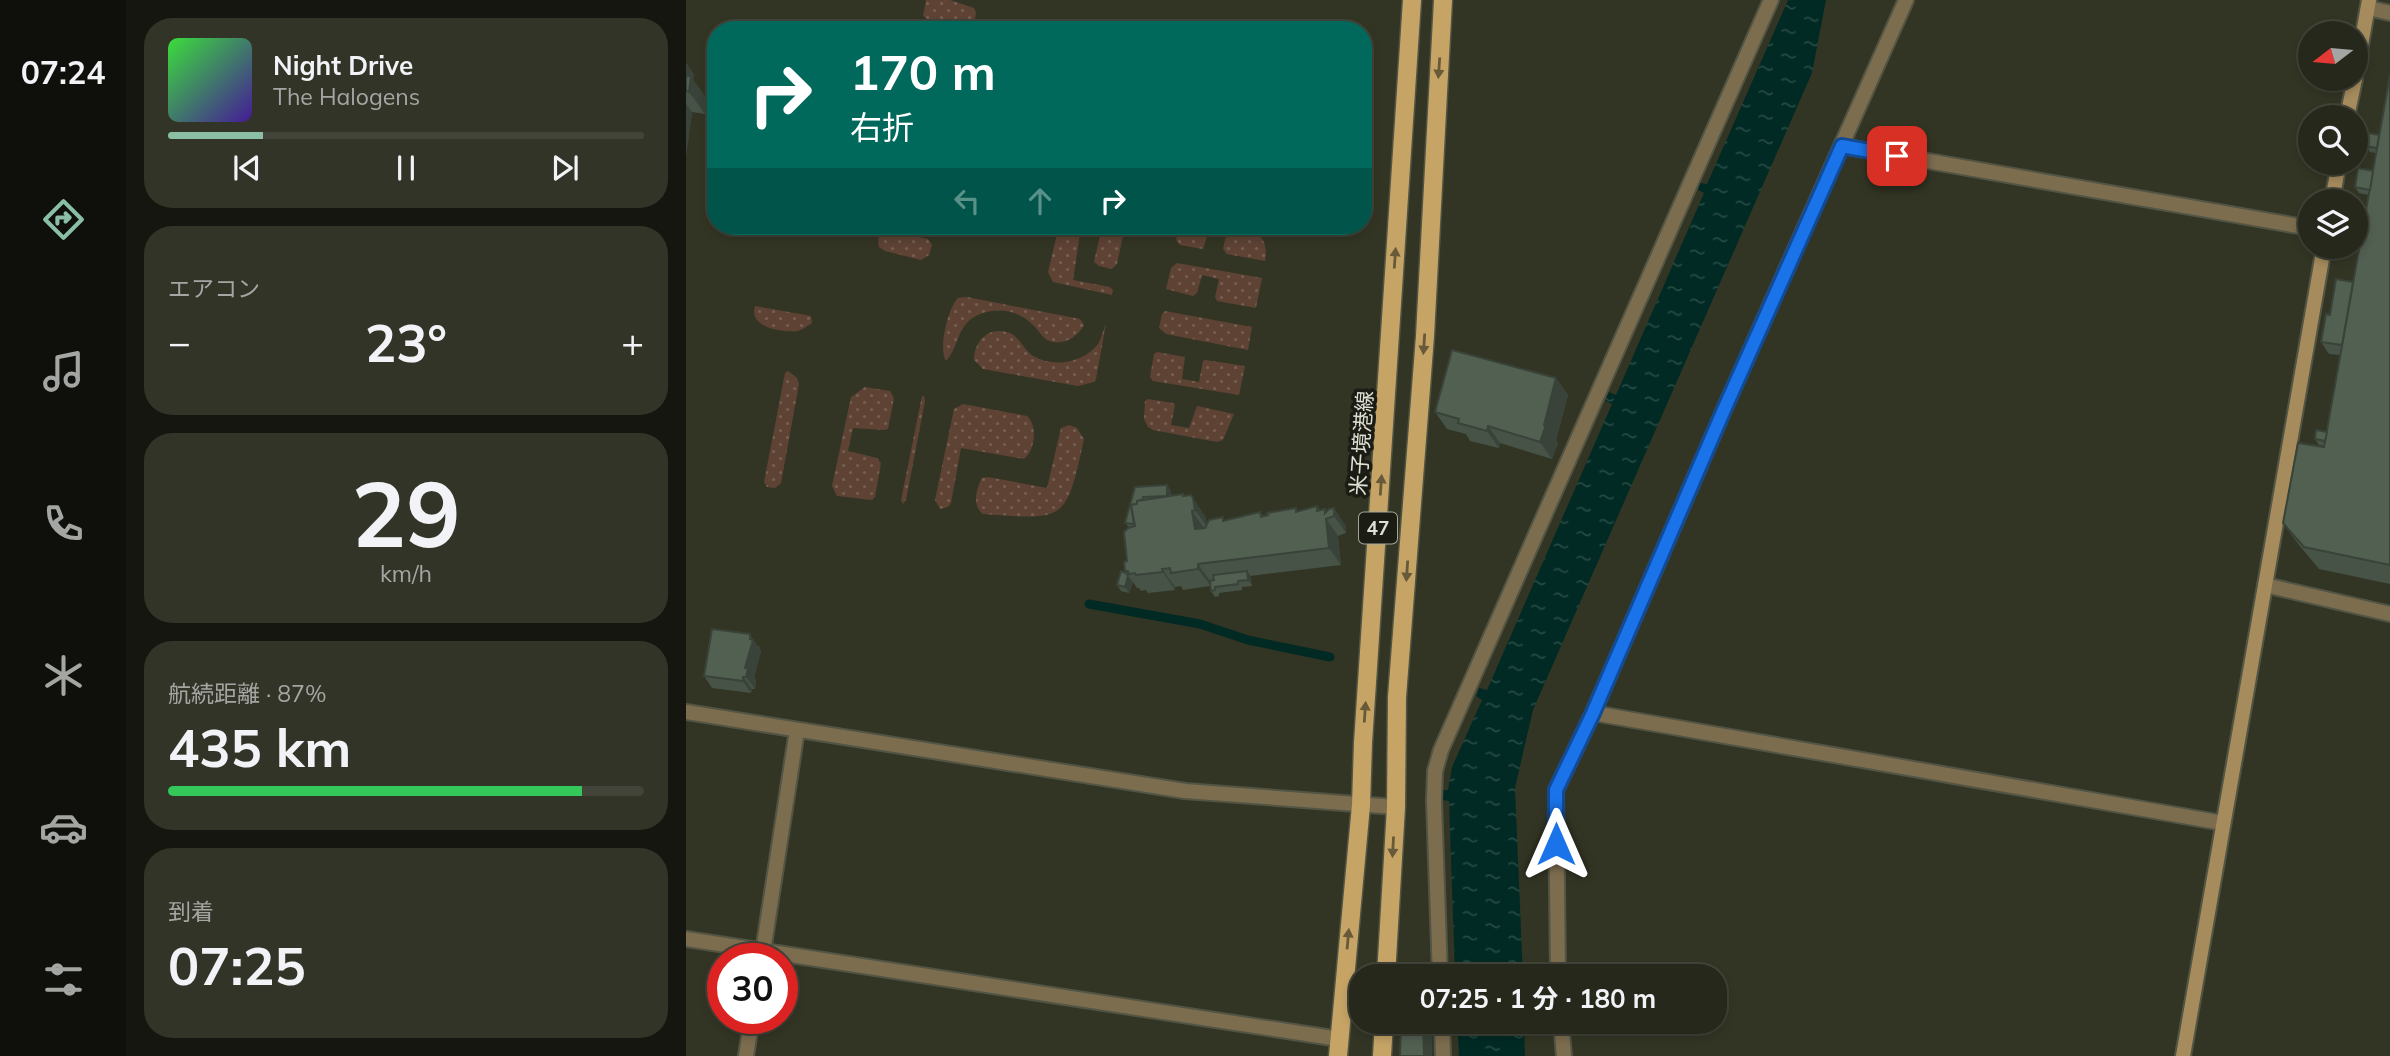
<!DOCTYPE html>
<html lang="ja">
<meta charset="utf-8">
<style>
body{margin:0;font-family:Mulish,"Noto Sans JP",sans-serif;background:#323428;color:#f1f3f6;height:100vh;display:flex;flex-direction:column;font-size:26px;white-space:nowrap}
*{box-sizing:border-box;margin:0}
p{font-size:23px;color:#a4a6a3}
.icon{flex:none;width:38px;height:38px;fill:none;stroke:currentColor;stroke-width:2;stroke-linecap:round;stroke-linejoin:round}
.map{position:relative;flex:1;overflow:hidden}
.drawer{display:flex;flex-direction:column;gap:18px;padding:18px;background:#15160f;width:560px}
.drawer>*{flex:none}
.hud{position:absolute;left:21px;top:21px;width:665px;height:214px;border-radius:28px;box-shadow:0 4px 10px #0003,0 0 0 2px #42443a;background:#00695c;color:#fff;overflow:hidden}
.needle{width:46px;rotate:254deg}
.buttons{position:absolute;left:1612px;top:21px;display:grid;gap:14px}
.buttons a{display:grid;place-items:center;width:70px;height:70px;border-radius:50%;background:#26281b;box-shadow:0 4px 10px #0003,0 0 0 2px #42443a;font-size:35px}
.speed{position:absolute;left:21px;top:943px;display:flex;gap:14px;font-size:35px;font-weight:700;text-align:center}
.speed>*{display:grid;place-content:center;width:91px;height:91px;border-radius:50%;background:#26281b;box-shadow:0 4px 10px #0003,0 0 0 2px #42443a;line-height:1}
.speed .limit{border:10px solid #d22;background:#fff;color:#111}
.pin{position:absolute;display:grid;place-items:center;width:60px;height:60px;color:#fff;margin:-30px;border-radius:14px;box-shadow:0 4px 10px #0006}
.me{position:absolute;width:77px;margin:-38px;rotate:0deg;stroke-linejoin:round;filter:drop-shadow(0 0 5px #0008)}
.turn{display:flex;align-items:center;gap:24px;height:147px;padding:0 28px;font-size:32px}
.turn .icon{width:91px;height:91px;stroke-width:2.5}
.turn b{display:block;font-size:49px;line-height:60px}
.lanes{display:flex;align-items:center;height:66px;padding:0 28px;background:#0003;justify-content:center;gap:35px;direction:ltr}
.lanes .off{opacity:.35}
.big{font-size:52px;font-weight:700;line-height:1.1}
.drawer .tile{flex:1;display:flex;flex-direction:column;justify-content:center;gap:10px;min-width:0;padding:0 24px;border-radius:28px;background:#323428}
.drawer .dial{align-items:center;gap:0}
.dial b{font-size:91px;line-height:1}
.song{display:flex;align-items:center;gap:21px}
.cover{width:84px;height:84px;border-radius:10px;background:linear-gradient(135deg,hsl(120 70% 55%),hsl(260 70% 35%))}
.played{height:7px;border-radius:4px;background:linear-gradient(90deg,#8abfa5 20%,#42443a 20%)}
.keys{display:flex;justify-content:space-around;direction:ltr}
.heat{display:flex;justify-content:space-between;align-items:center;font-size:38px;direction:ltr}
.charge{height:10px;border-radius:5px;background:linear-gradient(90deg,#34c759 87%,#42443a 0)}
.trip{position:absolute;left:663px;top:964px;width:378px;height:70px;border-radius:28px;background:#26281b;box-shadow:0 4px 10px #0003,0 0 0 2px #42443a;font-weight:700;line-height:70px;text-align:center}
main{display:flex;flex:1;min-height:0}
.menu{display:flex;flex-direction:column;width:126px;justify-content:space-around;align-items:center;background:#0f100b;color:#a4a6a3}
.menu .icon{width:49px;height:49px}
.menu .on{color:#8abfa5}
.menu b{font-size:32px;color:#f1f3f6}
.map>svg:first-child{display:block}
.grass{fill:url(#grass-dots)}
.water{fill:url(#water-ripples)}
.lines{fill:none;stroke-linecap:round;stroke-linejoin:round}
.stream{stroke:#022a24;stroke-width:9}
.street-casing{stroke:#525444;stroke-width:18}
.secondary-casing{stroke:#525444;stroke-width:18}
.primary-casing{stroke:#525444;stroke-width:21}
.street{stroke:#7d6d4f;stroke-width:14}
.secondary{stroke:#a68c5d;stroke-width:14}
.primary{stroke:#c6a466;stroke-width:18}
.wall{fill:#475347}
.shaded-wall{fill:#394339}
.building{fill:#526052;stroke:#394339;stroke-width:2}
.oneway{fill:#685939}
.route-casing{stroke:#114b97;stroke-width:18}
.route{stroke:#1a73e8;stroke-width:12}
.labels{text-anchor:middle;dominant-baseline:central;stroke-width:7;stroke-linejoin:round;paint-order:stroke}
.shield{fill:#1b1c14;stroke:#a4a59b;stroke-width:2}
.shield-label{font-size:19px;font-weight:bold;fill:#dee0d5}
.street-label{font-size:21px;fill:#dee0d5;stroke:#1b1c14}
</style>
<main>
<nav class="menu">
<b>07:24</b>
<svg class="icon on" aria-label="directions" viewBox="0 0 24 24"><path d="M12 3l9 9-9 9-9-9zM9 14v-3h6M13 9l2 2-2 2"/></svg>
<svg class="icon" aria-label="music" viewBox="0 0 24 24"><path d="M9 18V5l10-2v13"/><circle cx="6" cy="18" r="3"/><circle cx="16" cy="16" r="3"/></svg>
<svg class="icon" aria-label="phone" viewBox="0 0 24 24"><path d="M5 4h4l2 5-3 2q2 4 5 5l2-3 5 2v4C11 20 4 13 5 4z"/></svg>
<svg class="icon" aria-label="climate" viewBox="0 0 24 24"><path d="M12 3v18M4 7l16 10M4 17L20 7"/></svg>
<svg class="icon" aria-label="car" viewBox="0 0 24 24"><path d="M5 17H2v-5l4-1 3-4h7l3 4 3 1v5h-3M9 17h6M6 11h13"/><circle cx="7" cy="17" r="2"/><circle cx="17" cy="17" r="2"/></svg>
<svg class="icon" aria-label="filters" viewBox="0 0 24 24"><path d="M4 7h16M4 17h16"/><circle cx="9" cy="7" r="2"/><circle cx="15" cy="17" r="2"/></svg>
</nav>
<section class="drawer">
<div class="tile">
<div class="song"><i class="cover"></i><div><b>Night Drive</b><p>The Halogens</p></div></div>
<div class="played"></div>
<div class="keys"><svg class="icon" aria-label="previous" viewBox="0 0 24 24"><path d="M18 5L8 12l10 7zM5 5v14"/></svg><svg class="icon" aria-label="pause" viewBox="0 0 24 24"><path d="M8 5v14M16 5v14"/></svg><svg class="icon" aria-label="next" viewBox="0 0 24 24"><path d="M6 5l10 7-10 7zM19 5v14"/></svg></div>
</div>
<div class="tile"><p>エアコン</p>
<div class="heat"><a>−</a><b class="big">23°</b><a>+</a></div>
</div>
<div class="tile dial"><b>29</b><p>km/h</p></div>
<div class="tile"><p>航続距離 · 87%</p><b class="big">435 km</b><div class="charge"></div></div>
<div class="tile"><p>到着</p><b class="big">07:25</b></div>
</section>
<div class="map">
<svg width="1704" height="1056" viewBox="0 0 1704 1056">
<defs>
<pattern id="grass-dots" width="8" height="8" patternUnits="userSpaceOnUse" patternTransform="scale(1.75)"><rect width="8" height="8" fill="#5e4234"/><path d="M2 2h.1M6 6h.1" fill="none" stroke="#755d50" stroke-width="1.8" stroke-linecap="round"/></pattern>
<pattern id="water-ripples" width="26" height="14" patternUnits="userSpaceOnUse" patternTransform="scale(1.75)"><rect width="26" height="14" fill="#022a24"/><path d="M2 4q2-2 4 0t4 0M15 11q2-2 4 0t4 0" fill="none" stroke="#264943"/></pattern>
</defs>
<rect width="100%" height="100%" fill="#333524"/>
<!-- grass -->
<g class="grass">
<path d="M240,0H264L288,8L290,13L287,30C267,30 254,28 237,16Z"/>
<path d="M195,226H219L234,237L242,239L246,245L243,255L235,260L199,251L193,247L192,242Z"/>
<path d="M373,226L395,227L387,280L424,287L427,290L426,295L367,282L362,272Z"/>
<path d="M416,226H439L431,264L426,269L413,266L408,262Z"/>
<path d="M494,226C524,226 588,214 579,261L541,254L537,249L541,231L524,227L517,249L494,245L490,240Z"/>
<path d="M491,263L576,278L570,308L531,301L529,297L533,279L516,275L511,293L507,296L480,289L485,268Z"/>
<path d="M281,297L394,319L398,325C391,338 376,347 361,340C355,336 351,328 346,324C330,308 304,306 285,319C271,330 272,348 260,361C252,349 262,308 272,298Z"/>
<path d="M69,306L125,316L126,323C121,326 117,330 111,331C95,333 62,327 69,306Z"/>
<path d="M479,311L566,327L562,350L480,334L473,328L476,314Z"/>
<path d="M420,324L410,379L408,382L392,386L297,369L288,360C288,341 303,325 324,333C334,338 338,350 347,356C368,368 397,363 412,344C416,337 417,330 420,324Z"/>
<path d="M471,352L499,357L496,379L513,382L517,361L519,360L559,366L553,395L467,381L464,377L468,354Z"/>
<path d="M102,371L111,378L113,384L95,483L89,488L81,487L78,482L99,373Z"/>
<path d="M179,387L204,391L208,398L202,429L198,430L167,428L162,451L191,458L195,463L189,497L186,500L151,496L146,486L165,397Z"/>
<path d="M236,396H238L239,401L220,500L217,504L215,500Z"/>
<path d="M462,399L487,403L489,405L485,425L503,428L511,406L548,414L537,440L531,442L467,430L462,427L458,419L459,401Z"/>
<path d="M277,404L341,416C352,426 349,451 338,459L275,448L265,503L262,507L254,509L249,500L268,409Z"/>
<path d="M383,425L391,428L398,439C380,522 380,520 297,514C286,506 290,489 296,478L302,477L361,488L375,428Z"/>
</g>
<!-- water -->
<g class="water">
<path d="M1102,0H1140L1126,73L847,710L829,788L837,976H769L763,801L756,800V790H762L766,767L796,700L790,696L793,688L801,690L926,404L919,401L923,392L930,395L1018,193L1012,190L1014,183L1021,184Z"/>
<path d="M771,1022H838L839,1056H773Z"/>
</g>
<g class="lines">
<!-- stream -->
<path class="stream" d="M403,604L514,624L562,640L644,657"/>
<defs>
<g id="street">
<path d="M1682,8L1704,13"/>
<path d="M1156,146L1624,228"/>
<path d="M1579,585L1704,614"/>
<path d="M0,712L499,791L710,807"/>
<path d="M907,713L1537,823"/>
<path d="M0,939L653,1039"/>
<path d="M76,958L111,730"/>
<path d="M754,976L748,801L749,771L755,750L1085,0"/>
<path d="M872,976L870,790L907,713L1037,412L1220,0"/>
<path d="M756,1022L757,1056"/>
<path d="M875,1022L878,1056"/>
<path d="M60,1056L66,1018"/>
</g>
<g id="secondary">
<path d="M1670,73L1683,0"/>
<path d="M1661,117L1669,79"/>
<path d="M1646,201L1653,163"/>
<path d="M1497,1056L1638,247"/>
</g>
<g id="primary">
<path d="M700,976L710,807L711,697L739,336L757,0"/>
<path d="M652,1056L675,805L677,743L726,0"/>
<path d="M696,1056L698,1022"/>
</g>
</defs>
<!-- street casing -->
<use href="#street" class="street-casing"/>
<!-- secondary casing -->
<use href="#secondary" class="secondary-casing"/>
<!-- primary casing -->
<use href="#primary" class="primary-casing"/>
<!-- street -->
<use href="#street" class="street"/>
<!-- secondary -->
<use href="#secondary" class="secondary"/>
<!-- primary -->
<use href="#primary" class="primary"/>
</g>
<!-- wall -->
<g class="wall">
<path d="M0,63L8,75L7,80L21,99L19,114L6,112L0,156Z"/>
<path d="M1704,75V584L1633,569L1613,545L1597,523L1638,447V446L1633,445L1629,439L1641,432L1654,355L1643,354L1635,342L1644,315L1667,282L1673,250L1669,249L1667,247H1670V223L1677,225L1683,195L1673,193L1669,187L1687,171L1690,153L1684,152L1679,146L1693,135Z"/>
<path d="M870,378L882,395L870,440L872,443L866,459L814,443L813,448L784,441L780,434L761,429L749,412Z"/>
<path d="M481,485L485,491V495L498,496L519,516L521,525L574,512L577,516L612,512L631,506L634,510L641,512L643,509L660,526V533L652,536L655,565L564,576L566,586L556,587V590L533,593V596L529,597L525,591L524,586L497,590L495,586L489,587V590L462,593L460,590L455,591L453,588H451L447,582L443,593L435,591L431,585L440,573L439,571L441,561L443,527L439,523L449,487Z"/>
<path d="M73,646L75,651L68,677L70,680L69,689H66L65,693L26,688L18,676Z"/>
</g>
<!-- shaded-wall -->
<g class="shaded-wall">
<path d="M0,63L8,75L7,80L21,99L19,114L3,92L0,90Z"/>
<path d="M0,104L6,112L0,156Z"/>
<path d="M870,378L882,395L870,440L872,443L866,459L854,442Z"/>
<path d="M802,426L814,443L813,448L801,431Z"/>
<path d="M481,485L485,491L486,502L481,496Z"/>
<path d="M507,498L519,516L521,527L509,510Z"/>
<path d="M631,506L652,536L655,565L643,548Z"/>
<path d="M648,508L660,526V533L648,516Z"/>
<path d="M506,511L518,528L509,529Z"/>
<path d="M512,564L524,581L525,586L512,569Z"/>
<path d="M476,569L489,587V590L477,572Z"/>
<path d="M561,571L565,577L566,586L562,580Z"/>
<path d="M442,576L447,582L443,593L439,587Z"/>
<path d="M64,634L75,651L68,677L70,680L69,689L60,677L59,668Z"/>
<path d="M57,677L66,689L65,693L57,681Z"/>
<path d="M737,1022H746V1056H738Z"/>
</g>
<!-- building -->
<g class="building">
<path d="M1704,75V565L1618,547L1597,523L1612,443L1638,447Z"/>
<path d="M0,76H5L3,92L0,91Z"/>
<path d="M1682,133L1693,135L1691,148L1679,146Z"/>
<path d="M1672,168L1687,171L1684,190L1669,187Z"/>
<path d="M1670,223L1677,225L1675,236L1670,235Z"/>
<path d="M1670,236L1675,237L1674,245L1670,244Z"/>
<path d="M1650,279L1667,282L1656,345L1635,342L1640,314L1644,315Z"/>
<path d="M766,350L870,378L858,425H860L854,442L802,426L801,431L772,423L773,419L749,412Z"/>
<path d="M1630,430L1641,432L1639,441L1629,439Z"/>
<path d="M481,485V496L457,497L456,500L451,501V504L445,505L448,524L439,523L449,487Z"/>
<path d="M497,494V496L505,495L507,498L509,510L506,511L509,529L519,528L523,520L537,517V521L574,512L575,517L582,515L581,513L610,508V512L631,506V511L639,509V513L643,509L648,508V516L640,519L643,548L512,564V569L485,573L484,568L476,569L477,572L450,575L449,573L443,574L442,571H439L438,562L441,561L438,532L442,528L449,526L445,505L451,504V501Z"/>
<path d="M435,571L440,573L442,576L439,587L431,585Z"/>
<path d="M561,571L562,580L552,581V584L529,587V590L525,591L524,581L528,580L527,575Z"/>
<path d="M26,629L64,634V639L67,640L59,668H62L60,677H57V681L18,676Z"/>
<path d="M715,1022H737L738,1056H714Z"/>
</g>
<!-- one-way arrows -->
<defs><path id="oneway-solid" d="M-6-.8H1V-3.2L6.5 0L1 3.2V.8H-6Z" transform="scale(1.75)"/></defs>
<g class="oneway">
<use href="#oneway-solid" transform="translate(753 68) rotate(94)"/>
<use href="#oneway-solid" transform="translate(709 258) rotate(-86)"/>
<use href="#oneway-solid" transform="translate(738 344) rotate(94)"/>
<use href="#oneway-solid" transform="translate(695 485) rotate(-86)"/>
<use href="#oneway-solid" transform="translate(721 571) rotate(94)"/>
<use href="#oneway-solid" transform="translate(679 712) rotate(-86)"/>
<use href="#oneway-solid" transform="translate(707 847) rotate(93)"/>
<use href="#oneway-solid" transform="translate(662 939) rotate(-85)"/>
</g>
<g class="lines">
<defs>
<path id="route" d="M870,844V790L907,713L1037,412L1156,146L1211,156"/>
</defs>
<!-- route casing -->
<use href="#route" class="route-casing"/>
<!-- route -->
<use href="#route" class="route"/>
</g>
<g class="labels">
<!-- shield labels -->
<rect class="shield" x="673" y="512.5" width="38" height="31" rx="5"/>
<g class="shield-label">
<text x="692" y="528">47</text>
</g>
<!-- street labels -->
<g class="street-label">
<text transform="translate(675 443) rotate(-86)">米子境港線</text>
</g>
</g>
</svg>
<div class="buttons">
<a><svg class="needle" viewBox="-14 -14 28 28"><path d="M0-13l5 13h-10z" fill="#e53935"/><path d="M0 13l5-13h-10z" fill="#a4a6a3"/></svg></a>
<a><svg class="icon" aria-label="search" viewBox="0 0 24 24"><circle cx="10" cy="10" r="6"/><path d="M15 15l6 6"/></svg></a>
<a><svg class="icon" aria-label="layers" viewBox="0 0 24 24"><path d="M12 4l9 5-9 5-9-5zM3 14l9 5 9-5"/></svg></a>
</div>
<div class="speed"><div class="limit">30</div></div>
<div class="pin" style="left:1211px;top:156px;background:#d93025"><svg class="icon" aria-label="arrive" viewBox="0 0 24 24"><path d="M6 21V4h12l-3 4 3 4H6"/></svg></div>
<svg class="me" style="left:870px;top:844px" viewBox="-20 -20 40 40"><path d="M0-17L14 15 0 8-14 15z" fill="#1a73e8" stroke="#fff" stroke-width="4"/></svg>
<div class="trip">07:25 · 1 分 · 180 m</div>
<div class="hud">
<div class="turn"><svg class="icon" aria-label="right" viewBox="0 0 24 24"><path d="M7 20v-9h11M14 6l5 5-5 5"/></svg><div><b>170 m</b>右折</div></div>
<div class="lanes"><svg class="icon off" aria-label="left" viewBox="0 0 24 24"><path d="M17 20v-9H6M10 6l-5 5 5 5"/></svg><svg class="icon off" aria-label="ahead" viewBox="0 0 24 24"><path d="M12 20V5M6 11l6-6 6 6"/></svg><svg class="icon" aria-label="right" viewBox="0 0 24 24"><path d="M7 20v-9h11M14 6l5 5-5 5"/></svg></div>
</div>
</div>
</main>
